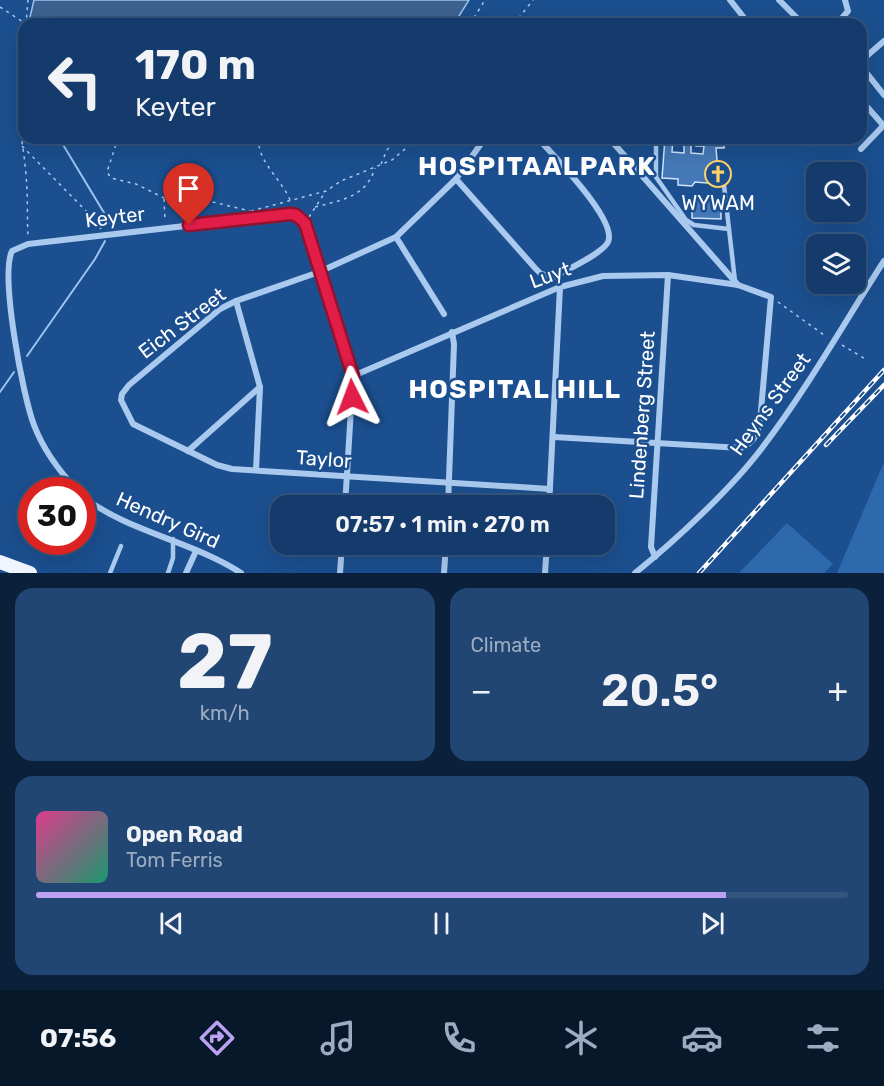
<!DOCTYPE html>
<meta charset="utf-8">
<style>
body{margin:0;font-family:Rubik,sans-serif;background:#214673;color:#f1f3f6;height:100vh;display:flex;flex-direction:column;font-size:22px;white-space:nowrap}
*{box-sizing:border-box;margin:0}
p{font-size:20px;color:#9dadc1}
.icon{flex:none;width:33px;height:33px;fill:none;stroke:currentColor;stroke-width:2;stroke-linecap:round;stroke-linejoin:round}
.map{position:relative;height:573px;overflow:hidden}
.sheet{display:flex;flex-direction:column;gap:15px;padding:15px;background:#0b203b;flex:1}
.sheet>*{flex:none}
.top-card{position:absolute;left:18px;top:18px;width:849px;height:126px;border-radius:18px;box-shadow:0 6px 24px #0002,0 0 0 2px #33557e;background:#143b6b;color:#f1f3f6;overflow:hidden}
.tools{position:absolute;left:806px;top:162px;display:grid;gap:12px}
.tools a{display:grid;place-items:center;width:60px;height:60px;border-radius:12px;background:#143b6b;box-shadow:0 6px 24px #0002,0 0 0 2px #33557e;font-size:30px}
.speed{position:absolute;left:18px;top:477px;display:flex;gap:12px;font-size:30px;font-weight:700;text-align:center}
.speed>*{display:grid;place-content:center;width:78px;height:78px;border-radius:50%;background:#143b6b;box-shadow:0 6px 24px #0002,0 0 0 2px #33557e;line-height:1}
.speed .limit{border:9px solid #d22;background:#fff;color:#111}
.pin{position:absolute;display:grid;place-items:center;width:51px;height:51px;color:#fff;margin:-62px -26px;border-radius:50% 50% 50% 0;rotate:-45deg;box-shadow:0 0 6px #0007}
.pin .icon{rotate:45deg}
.me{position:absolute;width:66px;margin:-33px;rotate:357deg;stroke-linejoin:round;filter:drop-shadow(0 0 4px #0008)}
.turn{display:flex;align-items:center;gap:21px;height:126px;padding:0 18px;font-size:27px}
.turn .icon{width:78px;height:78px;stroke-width:2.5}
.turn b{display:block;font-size:42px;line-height:51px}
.big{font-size:45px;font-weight:600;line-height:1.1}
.sheet .card{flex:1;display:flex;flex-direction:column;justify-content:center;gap:9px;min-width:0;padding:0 21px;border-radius:18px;background:#214673}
.sheet .dial{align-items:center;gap:0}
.dial b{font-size:78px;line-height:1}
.song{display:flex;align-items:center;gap:18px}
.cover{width:72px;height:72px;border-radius:9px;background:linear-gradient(135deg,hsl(330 70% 55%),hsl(160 70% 35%))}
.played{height:6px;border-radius:3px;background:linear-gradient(90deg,#bca0f2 85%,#33557e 85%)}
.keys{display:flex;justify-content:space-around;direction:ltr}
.heat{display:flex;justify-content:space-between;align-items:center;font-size:33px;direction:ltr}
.sheet .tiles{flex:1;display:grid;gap:15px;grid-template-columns:1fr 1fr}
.card:last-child{grid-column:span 2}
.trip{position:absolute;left:270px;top:495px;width:345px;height:60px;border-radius:18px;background:#143b6b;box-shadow:0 6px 24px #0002,0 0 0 2px #33557e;font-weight:600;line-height:60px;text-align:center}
.menu{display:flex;height:96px;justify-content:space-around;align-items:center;background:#08182b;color:#9dadc1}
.menu .icon{width:42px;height:42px}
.menu .selected{color:#bca0f2}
.menu b{font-size:27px;color:#f1f3f6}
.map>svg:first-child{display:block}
.green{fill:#2e69ad}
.water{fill:#3c6290;stroke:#9cc4f0;stroke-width:1.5}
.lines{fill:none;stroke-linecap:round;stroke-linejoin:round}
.stream{stroke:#9cc4f0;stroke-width:2}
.building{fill:#4478b7;stroke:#cfe3fa;stroke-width:1.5}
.path{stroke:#a9c9ee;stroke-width:1.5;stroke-dasharray:3 4.5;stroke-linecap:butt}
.lane{stroke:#a9c9ee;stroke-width:4.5}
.street{stroke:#a9c9ee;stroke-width:6}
.primary{stroke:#f0f6ff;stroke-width:14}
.rail-casing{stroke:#fff;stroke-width:4.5}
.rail{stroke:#1b4f8f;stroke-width:2;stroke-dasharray:7;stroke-linecap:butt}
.route-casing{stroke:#92132f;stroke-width:15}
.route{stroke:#e11d48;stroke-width:10}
.labels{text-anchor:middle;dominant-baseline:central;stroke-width:5;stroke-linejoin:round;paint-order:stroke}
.poi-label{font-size:20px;fill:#fff;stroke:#1b4f8f}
.street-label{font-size:20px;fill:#fff;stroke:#1b4f8f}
.district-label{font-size:26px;font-weight:bold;letter-spacing:1.5px;fill:#fff;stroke:#1b4f8f}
</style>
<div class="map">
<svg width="884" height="573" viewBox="0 0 884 573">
<rect width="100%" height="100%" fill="#1b4f8f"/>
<!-- green -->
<g class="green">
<path d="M884,462V573H837Z"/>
<path d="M787,523L833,564L824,573H739Z"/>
</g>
<!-- water -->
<path class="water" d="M34,0H469L454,24H78L68,20L64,24H32L30,17Z"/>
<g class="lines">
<!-- stream -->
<g class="stream">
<path d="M59,138L112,226L111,229"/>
<path d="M27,356L95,259L105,241"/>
<path d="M0,392L14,372"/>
</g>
</g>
<!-- building -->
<g class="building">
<path d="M665,138H673L672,152L684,153V145H691V153L703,154L704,146H696L697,138H725L724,148H716L719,184L695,182L692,186L678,185V179L662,178Z"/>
<path d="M692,199H721V219L692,218Z"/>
</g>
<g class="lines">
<!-- path -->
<g class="path">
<path d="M0,7L26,24L28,0"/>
<path d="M470,24L485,0"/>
<path d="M514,24L533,0"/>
<path d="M24,82C15,124 23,136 26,175C28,196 27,217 28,237"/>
<path d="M118,138L107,172L111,178L136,184L164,198L180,194L250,211"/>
<path d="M259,138C256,160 282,180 290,200"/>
<path d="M22,146L95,220L101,229"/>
<path d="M381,164L387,150L397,138"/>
<path d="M164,199L165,221"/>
<path d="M315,207C342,200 366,197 375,168"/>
<path d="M251,211L326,191L341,181L392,160L418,138"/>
<path d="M309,217L326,191"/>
<path d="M778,302L824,335"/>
<path d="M842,345L867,360"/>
</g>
<!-- lane -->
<g class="lane">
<path d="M656,138V177L686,220L694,225L729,229"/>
<path d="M722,168L735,281"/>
<path d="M110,573L121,546"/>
<path d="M168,573L173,558V539"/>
</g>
<!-- street -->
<g class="street">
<path d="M730,0L749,24"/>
<path d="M779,0L803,24"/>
<path d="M837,24L848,11L845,0"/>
<path d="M861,61L884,41"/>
<path d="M861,66L884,95"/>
<path d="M861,100L884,126"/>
<path d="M485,138L456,179L396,237L319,272L236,301L220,309L129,385L122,394L121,400L133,424L217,465L232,469L550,489"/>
<path d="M609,138L738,285"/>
<path d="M861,149L883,126"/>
<path d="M456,179L535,268L541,274L554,277C566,270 602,254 608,242C618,220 553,156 538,138"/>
<path d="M396,237L444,314"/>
<path d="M236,301L260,387L256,470"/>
<path d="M353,376L560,287L603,276L668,275L738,285L771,297L760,422C757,436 754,442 741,448L554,437"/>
<path d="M188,451L260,387"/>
<path d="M77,490C60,472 43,449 34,425C23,397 0,276 12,251L28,244L290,214L300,217L305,223L353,376L345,506"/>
<path d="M82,496C128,532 192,541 241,573"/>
<path d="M448,506L454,344L452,332"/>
<path d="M549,506L560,287"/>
<path d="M655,557L651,547L668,275"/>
<path d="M186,573L196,551"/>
<path d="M340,573L342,544"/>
<path d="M444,573L446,544"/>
<path d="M545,573L547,544"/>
<path d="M635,573C675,541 731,489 762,448C807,389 844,323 884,261"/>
</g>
<!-- primary -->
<path class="primary" d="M0,562L30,573"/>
<defs>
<g id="rail">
<path d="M826,445L884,385"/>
<path d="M699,573L884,370"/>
</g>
</defs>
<!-- rail casing -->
<use href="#rail" class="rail-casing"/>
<!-- rail -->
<use href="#rail" class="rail"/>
</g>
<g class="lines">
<defs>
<path id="route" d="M189,225L290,214L296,215L305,223L353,376L352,397"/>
</defs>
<!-- route casing -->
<use href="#route" class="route-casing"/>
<!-- route -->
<use href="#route" class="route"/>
</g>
<!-- icons -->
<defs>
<symbol id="church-ring" viewBox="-11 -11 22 22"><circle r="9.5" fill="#1b4f8f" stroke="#ffd166" stroke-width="1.5"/><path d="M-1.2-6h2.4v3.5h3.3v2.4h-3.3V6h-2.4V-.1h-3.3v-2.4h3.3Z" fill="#ffd166"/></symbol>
</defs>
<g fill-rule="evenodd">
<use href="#church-ring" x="703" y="159" width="30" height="30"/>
</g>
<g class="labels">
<!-- poi labels -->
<g class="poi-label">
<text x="718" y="203">WYWAM</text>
</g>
<!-- street labels -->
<g class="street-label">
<text transform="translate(115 217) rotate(-7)">Keyter</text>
<text transform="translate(550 275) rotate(-20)">Luyt</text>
<text transform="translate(182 323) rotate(-37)">Eich Street</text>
<text transform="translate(770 404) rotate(-54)">Heyns Street</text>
<text transform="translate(642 415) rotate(-86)">Lindenberg Street</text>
<text transform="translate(324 459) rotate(4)">Taylor</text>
<text transform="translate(168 520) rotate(24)">Hendry Gird</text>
</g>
<!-- district labels -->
<g class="district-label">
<text x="537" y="166">HOSPITAALPARK</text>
<text x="515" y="389">HOSPITAL HILL</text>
</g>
</g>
</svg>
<div class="tools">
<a><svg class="icon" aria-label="search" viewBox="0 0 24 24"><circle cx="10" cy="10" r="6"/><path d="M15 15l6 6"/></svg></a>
<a><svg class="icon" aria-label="layers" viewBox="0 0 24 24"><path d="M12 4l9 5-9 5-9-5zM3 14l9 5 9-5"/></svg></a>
</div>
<div class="speed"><div class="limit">30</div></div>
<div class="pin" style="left:189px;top:225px;background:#d93025"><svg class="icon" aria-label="arrive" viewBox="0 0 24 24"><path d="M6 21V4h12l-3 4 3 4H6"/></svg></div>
<svg class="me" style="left:352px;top:397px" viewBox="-20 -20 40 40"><path d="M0-17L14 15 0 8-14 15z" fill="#e11d48" stroke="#fff" stroke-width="4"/></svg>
<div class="trip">07:57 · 1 min · 270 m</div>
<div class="top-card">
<div class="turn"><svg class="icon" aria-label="left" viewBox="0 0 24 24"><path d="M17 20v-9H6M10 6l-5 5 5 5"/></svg><div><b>170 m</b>Keyter</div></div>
</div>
</div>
<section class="sheet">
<div class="tiles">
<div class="card dial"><b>27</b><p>km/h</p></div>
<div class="card"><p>Climate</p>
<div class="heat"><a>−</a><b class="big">20.5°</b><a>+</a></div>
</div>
<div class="card">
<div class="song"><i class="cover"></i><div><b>Open Road</b><p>Tom Ferris</p></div></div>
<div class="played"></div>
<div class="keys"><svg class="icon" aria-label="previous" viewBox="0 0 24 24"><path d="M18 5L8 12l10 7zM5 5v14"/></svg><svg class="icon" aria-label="pause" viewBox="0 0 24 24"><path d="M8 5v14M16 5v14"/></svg><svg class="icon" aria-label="next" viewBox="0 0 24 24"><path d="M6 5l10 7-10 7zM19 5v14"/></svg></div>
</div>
</div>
</section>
<nav class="menu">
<b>07:56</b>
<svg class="icon selected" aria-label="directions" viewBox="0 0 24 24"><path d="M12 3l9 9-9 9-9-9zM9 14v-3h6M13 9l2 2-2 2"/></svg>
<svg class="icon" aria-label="music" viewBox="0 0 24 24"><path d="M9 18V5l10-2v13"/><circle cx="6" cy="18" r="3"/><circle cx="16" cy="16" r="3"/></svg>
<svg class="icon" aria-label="phone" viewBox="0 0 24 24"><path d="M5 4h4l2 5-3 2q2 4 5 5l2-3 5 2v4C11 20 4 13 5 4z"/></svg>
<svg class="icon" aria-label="climate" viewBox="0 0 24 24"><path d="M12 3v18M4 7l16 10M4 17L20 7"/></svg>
<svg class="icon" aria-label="car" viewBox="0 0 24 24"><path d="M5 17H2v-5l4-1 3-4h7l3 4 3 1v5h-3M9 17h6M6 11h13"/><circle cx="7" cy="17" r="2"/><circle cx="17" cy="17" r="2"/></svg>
<svg class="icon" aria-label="filters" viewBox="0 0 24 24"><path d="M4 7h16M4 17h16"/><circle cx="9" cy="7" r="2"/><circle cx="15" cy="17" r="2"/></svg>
</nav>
